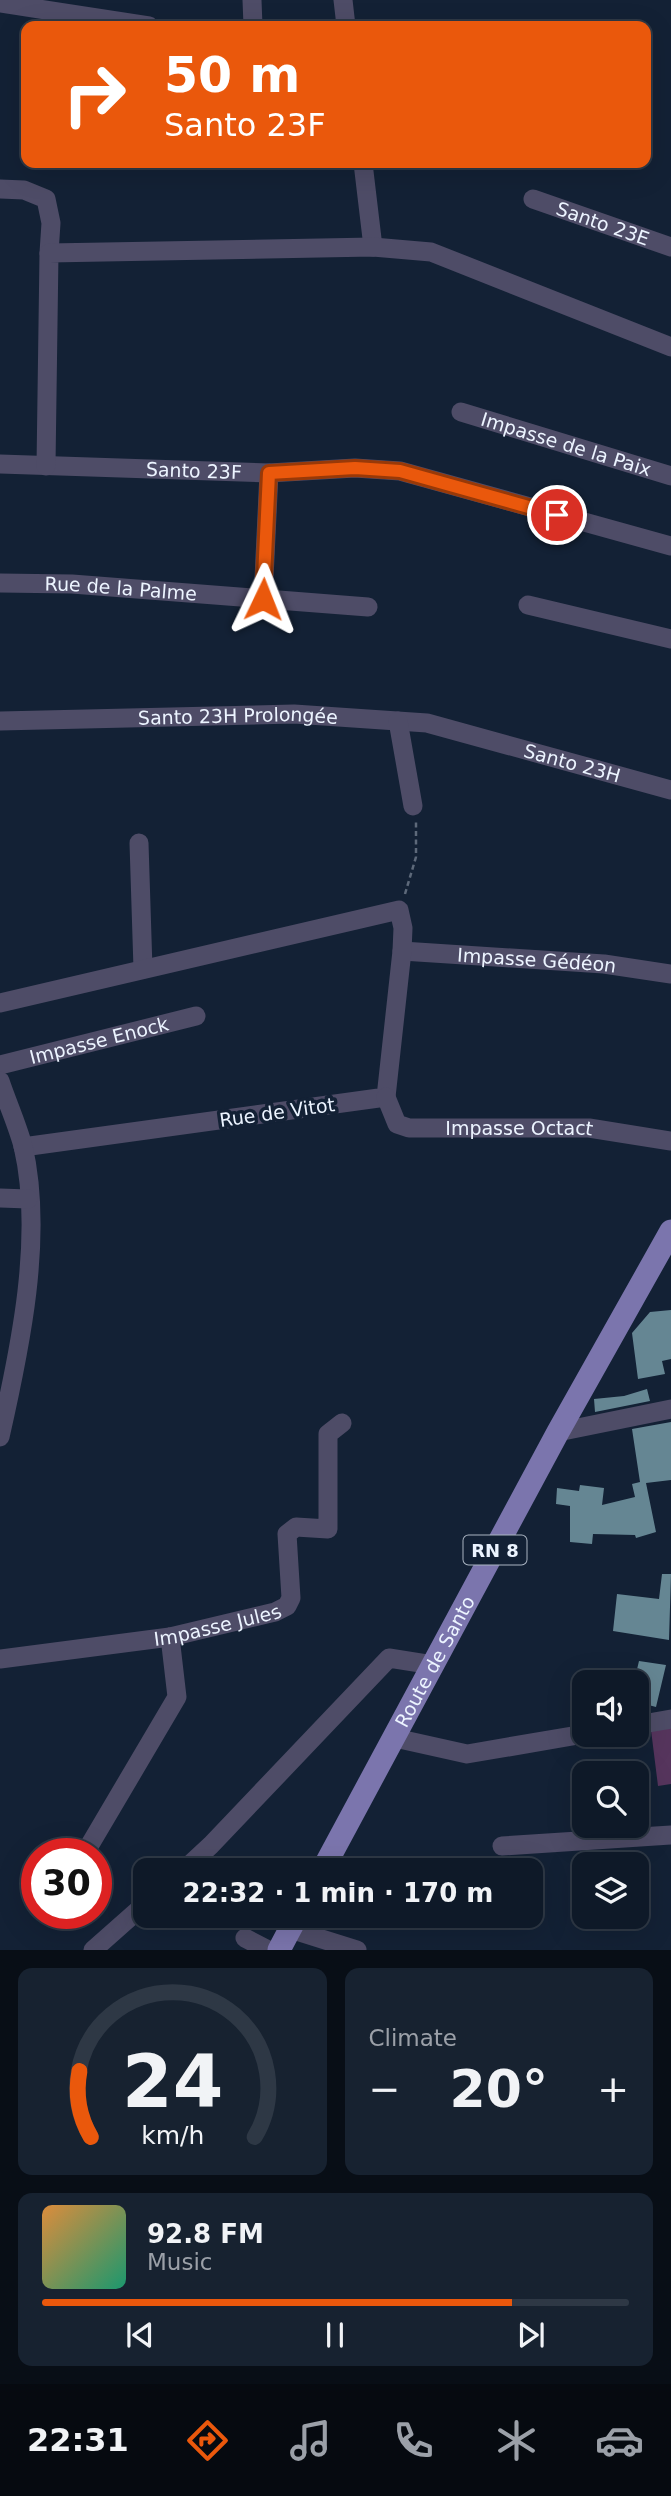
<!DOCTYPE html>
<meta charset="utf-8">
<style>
body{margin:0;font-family:"DejaVu Sans",sans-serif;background:#172230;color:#f1f3f6;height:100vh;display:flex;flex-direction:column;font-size:26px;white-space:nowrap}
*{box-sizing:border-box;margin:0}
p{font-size:23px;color:#9ba0a8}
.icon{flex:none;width:38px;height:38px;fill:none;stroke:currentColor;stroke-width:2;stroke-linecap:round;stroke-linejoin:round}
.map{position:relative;height:1950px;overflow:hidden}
.sheet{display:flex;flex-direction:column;gap:18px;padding:18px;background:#080e16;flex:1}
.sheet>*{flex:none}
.banner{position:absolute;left:21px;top:21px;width:630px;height:147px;border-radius:14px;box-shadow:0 7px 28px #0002,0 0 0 2px #2e3845;background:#ea580c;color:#fff;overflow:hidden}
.fabs{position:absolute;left:572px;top:1670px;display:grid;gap:14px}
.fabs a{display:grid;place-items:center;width:77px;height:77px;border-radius:14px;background:#0e1928;box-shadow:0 7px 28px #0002,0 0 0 2px #2e3845;font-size:35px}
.speed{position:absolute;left:21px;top:1838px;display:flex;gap:14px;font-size:35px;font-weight:700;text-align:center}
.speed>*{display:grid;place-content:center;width:91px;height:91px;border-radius:50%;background:#0e1928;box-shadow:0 7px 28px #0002,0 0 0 2px #2e3845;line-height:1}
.speed .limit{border:10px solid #d22;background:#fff;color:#111}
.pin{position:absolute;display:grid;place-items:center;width:60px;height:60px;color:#fff;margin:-30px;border:4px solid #fff;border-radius:50%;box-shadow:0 2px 7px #0007}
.me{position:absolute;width:77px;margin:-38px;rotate:2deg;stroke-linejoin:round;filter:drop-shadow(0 0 5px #0008)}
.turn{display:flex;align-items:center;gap:24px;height:147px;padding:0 28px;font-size:32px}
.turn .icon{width:91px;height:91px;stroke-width:2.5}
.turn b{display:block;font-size:49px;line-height:60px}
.big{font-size:52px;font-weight:800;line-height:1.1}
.sheet .card{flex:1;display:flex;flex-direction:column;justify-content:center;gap:10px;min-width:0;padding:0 24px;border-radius:14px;background:#172230}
.sheet .dial{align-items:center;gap:0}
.dial svg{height:182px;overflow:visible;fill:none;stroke:#2e3845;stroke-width:7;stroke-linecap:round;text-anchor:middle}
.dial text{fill:#f1f3f6;stroke:none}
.song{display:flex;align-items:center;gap:21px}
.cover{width:84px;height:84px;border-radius:10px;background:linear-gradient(135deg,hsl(30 70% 55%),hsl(160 70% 35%))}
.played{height:7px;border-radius:4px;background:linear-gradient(90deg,#ea580c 80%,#2e3845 80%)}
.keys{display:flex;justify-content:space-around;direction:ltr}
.heat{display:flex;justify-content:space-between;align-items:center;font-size:38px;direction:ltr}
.sheet .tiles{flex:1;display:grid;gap:18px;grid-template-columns:1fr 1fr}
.card:last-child{grid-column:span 2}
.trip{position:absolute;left:133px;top:1858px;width:410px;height:70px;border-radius:14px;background:#0e1928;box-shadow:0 7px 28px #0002,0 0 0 2px #2e3845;font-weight:800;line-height:70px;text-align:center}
.tab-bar{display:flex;height:112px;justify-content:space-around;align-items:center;background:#060a10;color:#9ba0a8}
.tab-bar .icon{width:49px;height:49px}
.tab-bar .active{color:#ea580c}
.tab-bar b{font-size:32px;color:#f1f3f6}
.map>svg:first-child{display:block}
.green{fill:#56355d}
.building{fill:#658693}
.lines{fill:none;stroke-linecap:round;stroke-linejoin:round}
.path{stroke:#5d697a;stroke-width:2.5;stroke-dasharray:5 3.5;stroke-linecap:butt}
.minor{stroke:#4e4c67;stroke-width:19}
.major{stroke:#7b75ad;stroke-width:23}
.route-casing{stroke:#983908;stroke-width:18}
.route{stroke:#ea580c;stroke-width:12}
.labels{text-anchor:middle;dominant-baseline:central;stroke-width:7;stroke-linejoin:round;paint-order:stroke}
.shield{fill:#132135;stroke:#abb5c2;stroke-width:2}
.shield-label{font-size:18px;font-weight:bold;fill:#ecf4ff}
.street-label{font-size:19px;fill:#ecf4ff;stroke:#132135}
</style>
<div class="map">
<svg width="671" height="1950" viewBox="0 0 671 1950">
<rect width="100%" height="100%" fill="#132135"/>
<!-- green -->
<path class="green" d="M671,1727V1784L658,1786L651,1730Z"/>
<!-- building -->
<g class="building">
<path d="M671,1310V1359L662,1361L665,1374L638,1379L632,1333L650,1312Z"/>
<path d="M647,1389L650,1401L595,1412L594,1399L624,1396Z"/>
<path d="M671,1422V1480L646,1483L656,1532L636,1538L635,1535L593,1534L592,1544L570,1542V1506L556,1504L557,1488L579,1491L580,1485L604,1488L602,1505L635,1497L632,1484L640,1482L632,1429Z"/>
<path d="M662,1574H671L669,1640L613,1631L617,1594L659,1599Z"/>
<path d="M639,1661L666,1665L656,1707L637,1702V1682H634Z"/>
</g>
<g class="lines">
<!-- path -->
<path class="path" d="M405,894L416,857V822"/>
<!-- minor -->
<g class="minor">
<path d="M252,0L253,26"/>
<path d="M343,0L346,26"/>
<path d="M0,3L149,26"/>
<path d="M363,163L373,247"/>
<path d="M0,189L24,190L46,199L51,223L49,253"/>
<path id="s1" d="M533,199L671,247"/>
<path id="s2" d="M461,412L671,476"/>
<path id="s3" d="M0,464L269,473L355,468L400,471L671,546"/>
<path d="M46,466L49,253L373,247L431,252L671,347"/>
<path id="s4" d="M0,583L72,584L368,607"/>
<path d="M263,599L269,473"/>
<path d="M528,605L671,639"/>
<path id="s5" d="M0,721L294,714L427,723L671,790"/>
<path d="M398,721L413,806"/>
<path d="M139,843L143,969"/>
<path id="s6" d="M402,951L604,964L671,974"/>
<path d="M0,1003L399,910L403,928L402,951L386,1097L23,1147"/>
<path id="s7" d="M0,1065L196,1016"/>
<path d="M0,1081C7,1102 17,1124 23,1146C44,1236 20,1349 0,1437"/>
<path id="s8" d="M386,1097L397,1124L409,1128H589L671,1141"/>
<path d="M0,1198L28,1199"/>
<path d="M558,1432L671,1409"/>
<path id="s9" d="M0,1659L170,1637L275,1612L287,1606L291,1598L287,1534L296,1527L328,1529V1434L342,1423"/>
<path d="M637,1725L671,1719"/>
<path d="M395,1738L467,1754L584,1734"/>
<path d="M502,1846L671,1835"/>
<path d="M85,1853L177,1697L170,1637"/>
<path d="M183,1871L211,1845L389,1658L433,1665"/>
<path d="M290,1929L357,1950"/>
<path d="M245,1938L268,1950"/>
<path d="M93,1950L145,1904"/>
</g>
<!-- major -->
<g class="major">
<path id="s10" d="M322,1871L558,1432L671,1231"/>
<path d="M279,1950L297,1916"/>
</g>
</g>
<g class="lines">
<defs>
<path id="route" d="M263,599L269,473L355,468L400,471L557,515"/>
</defs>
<!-- route casing -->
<use href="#route" class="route-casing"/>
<!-- route -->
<use href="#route" class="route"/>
</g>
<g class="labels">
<!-- shield labels -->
<rect class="shield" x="463.5" y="1535.5" width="63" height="29" rx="5"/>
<g class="shield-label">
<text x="495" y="1550">RN 8</text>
</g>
<!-- street labels -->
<g class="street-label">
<text stroke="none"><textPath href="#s1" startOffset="74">Santo 23E</textPath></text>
<text stroke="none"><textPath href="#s2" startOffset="110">Impasse de la Paix</textPath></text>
<text stroke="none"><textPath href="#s3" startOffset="194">Santo 23F</textPath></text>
<text stroke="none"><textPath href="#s4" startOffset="121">Rue de la Palme</textPath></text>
<text stroke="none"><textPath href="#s5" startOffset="238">Santo 23H Prolongée</textPath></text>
<text stroke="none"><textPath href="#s5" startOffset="578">Santo 23H</textPath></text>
<text stroke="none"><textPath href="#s6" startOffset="135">Impasse Gédéon</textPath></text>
<text stroke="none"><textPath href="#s7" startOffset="102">Impasse Enock</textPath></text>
<text transform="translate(277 1112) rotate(-8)">Rue de Vitot</text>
<text stroke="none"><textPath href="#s8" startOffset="152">Impasse Octact</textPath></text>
<text stroke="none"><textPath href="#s9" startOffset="220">Impasse Jules</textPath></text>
<text stroke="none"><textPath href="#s10" startOffset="238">Route de Santo</textPath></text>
</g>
</g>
</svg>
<div class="fabs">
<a><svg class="icon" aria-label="sound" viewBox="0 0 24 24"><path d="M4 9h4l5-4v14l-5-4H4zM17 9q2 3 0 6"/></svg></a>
<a><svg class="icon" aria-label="search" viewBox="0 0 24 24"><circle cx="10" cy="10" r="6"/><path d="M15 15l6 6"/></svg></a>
<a><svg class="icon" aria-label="layers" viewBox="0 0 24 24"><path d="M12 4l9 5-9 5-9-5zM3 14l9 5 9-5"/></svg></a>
</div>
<div class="speed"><div class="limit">30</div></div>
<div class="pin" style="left:557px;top:515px;background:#d93025"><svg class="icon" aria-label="arrive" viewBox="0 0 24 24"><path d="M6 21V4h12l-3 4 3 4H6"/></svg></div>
<svg class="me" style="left:263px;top:599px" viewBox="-20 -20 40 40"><path d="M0-17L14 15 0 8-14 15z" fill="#ea580c" stroke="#fff" stroke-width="4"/></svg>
<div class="trip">22:32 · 1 min · 170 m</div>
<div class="banner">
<div class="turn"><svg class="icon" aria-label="right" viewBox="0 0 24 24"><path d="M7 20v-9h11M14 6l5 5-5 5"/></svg><div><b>50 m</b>Santo 23F</div></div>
</div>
</div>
<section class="sheet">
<div class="tiles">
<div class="card dial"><svg viewBox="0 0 100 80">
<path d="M14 69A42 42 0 1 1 86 69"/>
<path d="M14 69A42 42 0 0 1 9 40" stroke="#ea580c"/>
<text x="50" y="56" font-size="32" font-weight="700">24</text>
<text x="50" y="72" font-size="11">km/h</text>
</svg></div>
<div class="card"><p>Climate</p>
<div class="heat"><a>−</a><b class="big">20°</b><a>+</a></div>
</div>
<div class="card">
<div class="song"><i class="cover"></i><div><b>92.8 FM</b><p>Music</p></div></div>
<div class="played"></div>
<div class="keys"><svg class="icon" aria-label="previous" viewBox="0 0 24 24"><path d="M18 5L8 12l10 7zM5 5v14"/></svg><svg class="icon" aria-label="pause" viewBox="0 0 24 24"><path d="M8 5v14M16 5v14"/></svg><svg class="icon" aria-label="next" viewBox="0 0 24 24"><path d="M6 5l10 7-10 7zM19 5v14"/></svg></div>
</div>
</div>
</section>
<nav class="tab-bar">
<b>22:31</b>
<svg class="icon active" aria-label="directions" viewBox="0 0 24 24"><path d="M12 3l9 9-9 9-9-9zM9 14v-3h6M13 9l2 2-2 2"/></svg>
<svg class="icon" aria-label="music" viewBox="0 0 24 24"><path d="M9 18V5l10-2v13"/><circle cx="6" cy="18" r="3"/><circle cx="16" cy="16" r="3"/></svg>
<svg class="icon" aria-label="phone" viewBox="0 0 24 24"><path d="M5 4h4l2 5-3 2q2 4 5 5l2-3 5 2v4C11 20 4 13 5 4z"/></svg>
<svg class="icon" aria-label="climate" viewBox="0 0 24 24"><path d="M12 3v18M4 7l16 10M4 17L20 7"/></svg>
<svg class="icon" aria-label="car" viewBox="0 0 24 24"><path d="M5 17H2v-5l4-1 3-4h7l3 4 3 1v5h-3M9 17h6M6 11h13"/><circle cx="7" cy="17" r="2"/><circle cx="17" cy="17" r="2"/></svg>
</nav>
